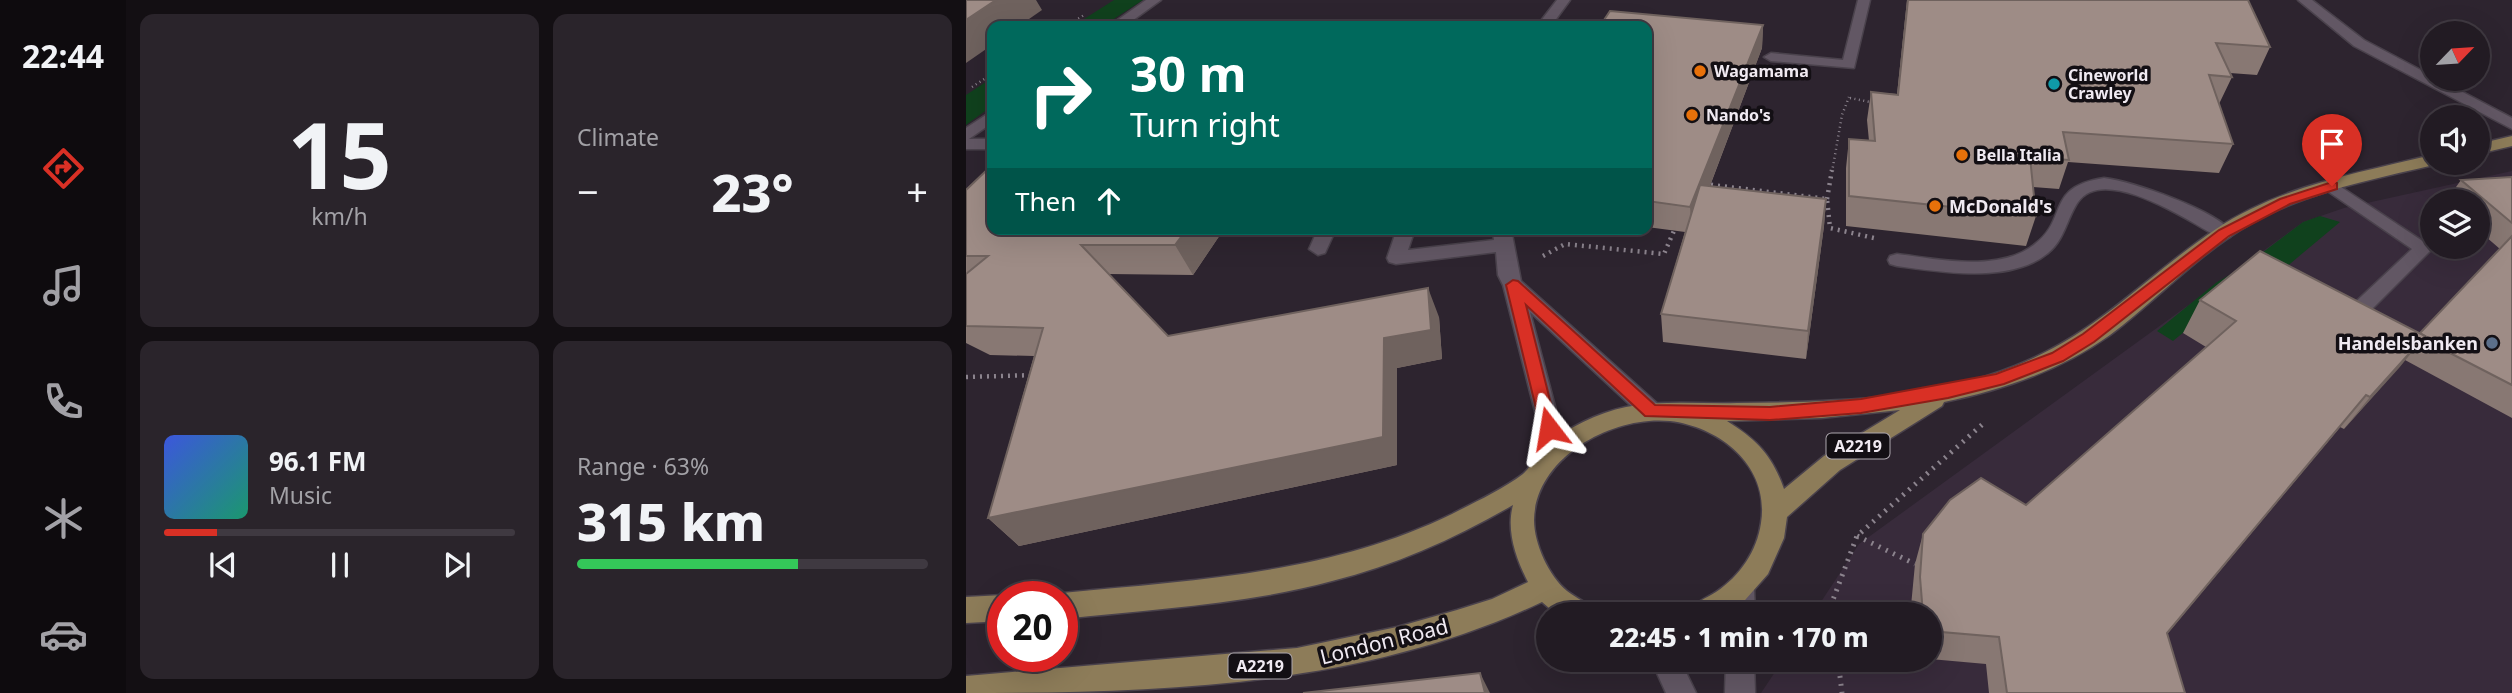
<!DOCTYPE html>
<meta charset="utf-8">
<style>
body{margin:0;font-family:"Noto Sans",sans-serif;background:#2a242b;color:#f1f3f6;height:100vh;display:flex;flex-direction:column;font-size:26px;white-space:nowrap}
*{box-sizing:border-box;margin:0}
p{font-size:23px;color:#a2a1a6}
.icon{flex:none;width:38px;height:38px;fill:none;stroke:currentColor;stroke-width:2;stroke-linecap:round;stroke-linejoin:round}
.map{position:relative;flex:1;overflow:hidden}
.details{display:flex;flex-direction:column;gap:14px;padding:14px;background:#130f13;width:840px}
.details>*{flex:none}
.banner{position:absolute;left:21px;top:21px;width:665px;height:214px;border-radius:14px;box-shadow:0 7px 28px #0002,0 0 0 2px #3f3941;background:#00695c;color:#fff;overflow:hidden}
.needle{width:46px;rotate:65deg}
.fabs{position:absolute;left:1454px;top:21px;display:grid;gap:14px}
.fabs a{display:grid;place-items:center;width:70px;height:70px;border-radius:50%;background:#221b23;box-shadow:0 7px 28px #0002,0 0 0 2px #3f3941;font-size:35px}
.speed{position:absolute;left:21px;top:581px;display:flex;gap:14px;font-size:35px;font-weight:700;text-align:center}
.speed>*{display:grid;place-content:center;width:91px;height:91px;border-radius:50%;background:#221b23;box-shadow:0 7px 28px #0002,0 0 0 2px #3f3941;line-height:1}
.speed .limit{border:10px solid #d22;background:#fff;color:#111}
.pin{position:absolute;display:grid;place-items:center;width:60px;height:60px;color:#fff;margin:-72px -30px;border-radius:50% 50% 50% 0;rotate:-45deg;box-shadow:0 0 7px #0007}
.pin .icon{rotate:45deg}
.me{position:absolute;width:77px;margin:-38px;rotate:346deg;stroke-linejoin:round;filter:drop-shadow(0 0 5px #0008)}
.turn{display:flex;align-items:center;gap:24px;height:147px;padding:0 28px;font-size:32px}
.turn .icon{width:91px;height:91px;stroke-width:2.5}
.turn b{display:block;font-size:49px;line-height:60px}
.then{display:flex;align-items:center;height:66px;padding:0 28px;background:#0003;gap:14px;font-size:26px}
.big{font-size:52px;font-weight:800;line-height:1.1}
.details .card{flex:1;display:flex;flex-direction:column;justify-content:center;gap:10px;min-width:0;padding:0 24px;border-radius:14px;background:#2a242b}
.details .dial{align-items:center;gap:0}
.dial b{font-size:91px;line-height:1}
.song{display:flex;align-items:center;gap:21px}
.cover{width:84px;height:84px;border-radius:10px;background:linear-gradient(135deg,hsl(230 70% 55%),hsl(160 70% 35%))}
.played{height:7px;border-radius:4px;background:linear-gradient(90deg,#d93025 15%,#3f3941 15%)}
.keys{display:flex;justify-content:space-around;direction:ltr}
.heat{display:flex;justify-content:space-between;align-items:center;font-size:38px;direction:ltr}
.charge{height:10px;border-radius:5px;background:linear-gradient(90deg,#34c759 63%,#3f3941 0)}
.details .tiles{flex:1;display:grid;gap:14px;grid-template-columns:repeat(2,1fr)}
.trip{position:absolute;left:570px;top:602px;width:406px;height:70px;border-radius:35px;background:#221b23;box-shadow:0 7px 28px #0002,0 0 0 2px #3f3941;font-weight:800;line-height:70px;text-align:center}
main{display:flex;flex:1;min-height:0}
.dock{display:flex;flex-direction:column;width:126px;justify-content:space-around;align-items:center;background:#0e0b0e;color:#a2a1a6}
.dock .icon{width:49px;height:49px}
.dock .on{color:#d93025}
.dock b{font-size:32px;color:#f1f3f6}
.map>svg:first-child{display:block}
.built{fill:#382b3b;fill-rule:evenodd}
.green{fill:#10411d}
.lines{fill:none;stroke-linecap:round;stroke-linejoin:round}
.service-casing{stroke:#4a424c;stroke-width:3}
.minor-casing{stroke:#4a424c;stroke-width:3}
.tertiary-casing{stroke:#4a424c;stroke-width:3}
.primary-casing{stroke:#4a424c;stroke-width:3}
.path-far2{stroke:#8c848e;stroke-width:2.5;stroke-dasharray:1 3.5;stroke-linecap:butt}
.path-far1{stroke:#8c848e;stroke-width:4.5;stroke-dasharray:2 5;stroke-linecap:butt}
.path{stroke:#8c848e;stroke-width:5;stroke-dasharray:2 6;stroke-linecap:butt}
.service{fill:#625764;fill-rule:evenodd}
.minor{fill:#625764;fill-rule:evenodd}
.tertiary{fill:#625764;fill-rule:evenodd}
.primary{fill:#8d7c59;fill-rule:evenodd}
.wall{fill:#887873}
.shaded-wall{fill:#6f625e}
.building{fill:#9e8c86;stroke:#6f625e;stroke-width:2}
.route{fill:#d93025;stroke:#8d1f18;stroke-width:2}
.food-dot{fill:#e8710a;stroke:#130f14;stroke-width:2.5}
.culture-dot{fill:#0f9aa8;stroke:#130f14;stroke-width:2.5}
.service-dot{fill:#5c6f8a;stroke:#130f14;stroke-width:2.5}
.labels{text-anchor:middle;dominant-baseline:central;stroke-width:7;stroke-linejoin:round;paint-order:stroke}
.far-poi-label{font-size:16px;font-weight:bold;fill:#f0eaf2;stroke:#130f14;text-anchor:start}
.shield{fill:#130f14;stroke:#aea8af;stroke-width:2}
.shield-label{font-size:16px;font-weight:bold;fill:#f0eaf2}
.poi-label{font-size:18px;font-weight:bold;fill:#f0eaf2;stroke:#130f14;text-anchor:start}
.near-street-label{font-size:21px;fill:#f0eaf2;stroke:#130f14}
</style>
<main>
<nav class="dock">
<b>22:44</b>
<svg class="icon on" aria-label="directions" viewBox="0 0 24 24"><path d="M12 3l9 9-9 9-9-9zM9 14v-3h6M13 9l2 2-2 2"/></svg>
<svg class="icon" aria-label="music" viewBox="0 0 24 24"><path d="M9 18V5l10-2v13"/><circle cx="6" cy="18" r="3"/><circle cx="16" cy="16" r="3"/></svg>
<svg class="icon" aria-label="phone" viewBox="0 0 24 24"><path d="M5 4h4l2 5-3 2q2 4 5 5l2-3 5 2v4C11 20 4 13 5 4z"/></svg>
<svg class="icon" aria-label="climate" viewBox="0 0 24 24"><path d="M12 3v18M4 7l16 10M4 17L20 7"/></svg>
<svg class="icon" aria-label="car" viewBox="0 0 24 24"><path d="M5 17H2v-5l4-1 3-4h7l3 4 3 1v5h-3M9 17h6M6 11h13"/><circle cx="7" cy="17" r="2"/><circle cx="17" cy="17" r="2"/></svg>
</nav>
<section class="details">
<div class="tiles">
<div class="card dial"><b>15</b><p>km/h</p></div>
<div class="card"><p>Climate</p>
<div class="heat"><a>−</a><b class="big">23°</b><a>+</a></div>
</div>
<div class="card">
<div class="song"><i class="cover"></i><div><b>96.1 FM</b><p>Music</p></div></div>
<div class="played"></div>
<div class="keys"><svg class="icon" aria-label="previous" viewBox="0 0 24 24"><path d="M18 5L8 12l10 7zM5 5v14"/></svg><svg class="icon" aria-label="pause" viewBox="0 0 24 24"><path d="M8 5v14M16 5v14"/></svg><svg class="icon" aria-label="next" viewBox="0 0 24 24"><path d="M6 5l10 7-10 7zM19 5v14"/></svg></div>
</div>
<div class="card"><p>Range · 63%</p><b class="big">315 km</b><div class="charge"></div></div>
</div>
</section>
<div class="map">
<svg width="1546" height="693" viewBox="0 0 1546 693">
<rect width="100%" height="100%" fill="#2d242f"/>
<!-- built -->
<path class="built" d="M1546,171V693H795L817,660H964V614H847L893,544L1337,222L1378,208ZM1466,201H1512V247H1466Z"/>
<!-- green -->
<g class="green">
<path d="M148,0H177L137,26H107Z"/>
<path d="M26,78V106L0,125V95Z"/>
<path d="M1354,216L1374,222L1307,278L1276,284L1207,341L1191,331L1251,282L1276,268L1337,222Z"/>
</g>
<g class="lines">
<defs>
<g id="service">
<path d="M591,0H604L585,26H571Z"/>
<path d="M892,0H904L888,68L805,61L798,57L805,53L877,60Z"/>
<path d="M1332,0H1346L1398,40L1466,76V79H1472L1546,118V129L1388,46Z"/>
<rect x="0" y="139" width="26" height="10"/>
<path d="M1138,178C1168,182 1250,210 1267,233L1264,237H1252C1223,221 1138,164 1112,202C1101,218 1099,239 1082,253C1045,284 975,272 931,266L924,264L922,260L924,256L931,254C972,259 1033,273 1069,244C1103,218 1079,187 1138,178Z"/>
<path d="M1366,181L1467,248L1395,320H1381L1378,315L1381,310L1446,249L1360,190L1357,186L1360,182Z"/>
<path d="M352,229H370L359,253L352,255L343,249Z"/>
<path d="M431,229H449L442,250L528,240L527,229H545L555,281L693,405L696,411L693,417L685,420L677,417L564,312L601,452L597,459L589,461L581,459L537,285L532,275L530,252L430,264L423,262L421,258Z"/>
</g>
<g id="minor">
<path d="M775,577L784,580L788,589L789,614H761L762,589L766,580Z"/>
<path d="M685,660H714L730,693H700Z"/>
<path d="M760,660H788L789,693H759Z"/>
</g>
<g id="tertiary">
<path d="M180,0H195L159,26H143Z"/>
<path d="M26,111V123L0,141V128Z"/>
</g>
<g id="primary">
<path d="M1546,136V146L1512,154V144Z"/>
<path d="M1466,155V163L1472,164C1409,179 1342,191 1286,223C1233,253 1192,299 1144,335C1095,370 1037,390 978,402L976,406L874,470L821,517L818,538L802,574L772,608L762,614H722C728,602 739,599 750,592C774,576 791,551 795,523C804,467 755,427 704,421C647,415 569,457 568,520C568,544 583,576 601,591C611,599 623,602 628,614H590L576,602C397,687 194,693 0,693V676L331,648L431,627L491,610L526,599L562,582C550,559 540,531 547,505C490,538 430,565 366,581C278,605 186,609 96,619V597H87L96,593C229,580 363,574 486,514C509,502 536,490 557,474C566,466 571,454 580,446C602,427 632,413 660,407C696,400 734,404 771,403C862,402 963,401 1049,366C1134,332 1177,278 1250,229C1314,186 1392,173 1466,155ZM934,410L858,456L818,489C806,455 791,440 761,421L855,418Z"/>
<path d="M37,595L41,597H37V621L0,623V597Z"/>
</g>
</defs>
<!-- service casing -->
<use href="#service" class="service-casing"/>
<!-- minor casing -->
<use href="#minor" class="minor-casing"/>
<!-- tertiary casing -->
<use href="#tertiary" class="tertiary-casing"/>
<!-- primary casing -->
<use href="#primary" class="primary-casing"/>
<!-- path-far2 -->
<g class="path-far2">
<path d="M101,26L118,15"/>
<path d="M6,87L26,74"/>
<path d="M884,98L909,103"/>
<path d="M866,172L876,115L883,97"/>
</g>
<!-- path-far1 -->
<g class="path-far1">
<path d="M738,184L861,199L864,228L908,238"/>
<path d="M861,199L866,170"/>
<path d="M577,256L599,244L698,254L710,226"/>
<path d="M0,377L69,375"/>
</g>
<!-- path -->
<g class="path">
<path d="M891,536L949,564"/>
<path d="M866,614L865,605L891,536L1018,423"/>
<path d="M872,660L876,693"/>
</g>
<!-- service -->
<use href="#service" class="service"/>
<!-- minor -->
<use href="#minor" class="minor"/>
<!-- tertiary -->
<use href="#tertiary" class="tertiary"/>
<!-- primary -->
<use href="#primary" class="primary"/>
</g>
<!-- wall -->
<g class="wall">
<path d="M941,0H1282L1304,47L1291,75L1264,73L1266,77L1253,104L1267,144L1253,173L1102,162L1093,189L1067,187L1070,216L1060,246L880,226V168L883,139L903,141L901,120L905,92L931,94Z"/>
<path d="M797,25L796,48L744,186L860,199L858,226L840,359L697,342L695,314L719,232L681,227V26Z"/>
<path d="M1546,177V418L1439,360L1378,429L1374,427L1201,634L1219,693H1023L1020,664L964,659V614H946L945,606L949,564L957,534L1060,505L1240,347L1217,333L1234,300L1454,333L1534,249L1512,230V201H1480L1495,180Z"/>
<path d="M0,190L258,229L227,275L143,274L202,336L473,317L476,359L431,368V465L53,546L22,518L68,356L24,355L0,343Z"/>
</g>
<!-- shaded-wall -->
<g class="shaded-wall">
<path d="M30,0H70L76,10L53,26H26V45L0,63V20Z"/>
<path d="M797,25L796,48L726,233L724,207Z"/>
<path d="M860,199L858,226L840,359L842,331Z"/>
<path d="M221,229H258L227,275L209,245Z"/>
<path d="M462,288L473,317L476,359L431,368V465L53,546L22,518L418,338Z"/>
<path d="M1459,336L1433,368L1378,429L1404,397Z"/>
<path d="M1400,395L1374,427L1179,660L1201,633Z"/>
<path d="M514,673L524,693H519Z"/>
</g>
<!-- building -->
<g class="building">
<path d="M0,0H30L0,20Z"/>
<path d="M942,0H1282L1304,47L1250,43L1266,77L1243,75L1267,144L1097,132L1103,160L1064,157L1070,216L883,196V139L909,141L905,92L932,95Z"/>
<path d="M644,11L797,25L724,207L681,201V26H634Z"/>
<path d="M26,165V229H221L209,245H115L202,336L462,288L465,330L418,338L417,437L22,518L77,328L0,326V274L22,256H0V190Z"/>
<path d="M1546,177V223L1495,180Z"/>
<path d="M734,185L860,199L842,331L695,314Z"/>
<path d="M1546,236V385L1457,339L1459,336L1454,333Z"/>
<path d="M1294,251L1459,336L1404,397L1400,395L1201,633L1219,693H1041L1033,637L964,631V614H957L954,577L957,534L984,500L1015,478L1060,505L1270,321L1234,300Z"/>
<path d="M514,673L519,693H337Z"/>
</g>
<!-- route -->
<path class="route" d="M1366,182L1371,183V189L1324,204L1263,236L1128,342L1097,361L1038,384L982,398L895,413L804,420L679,416L560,305L591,428L589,433H576L540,285L547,280L552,281L689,405L804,407L895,399L1030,374L1086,353L1117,334L1253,230L1314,199Z"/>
<!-- markers -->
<g class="food-dot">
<circle cx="734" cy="71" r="7"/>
<circle cx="726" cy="115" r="7"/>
<circle cx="996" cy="155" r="7"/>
<circle cx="969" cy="206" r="7"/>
</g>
<circle class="culture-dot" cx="1088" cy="84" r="7"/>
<circle class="service-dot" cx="1526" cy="343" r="7"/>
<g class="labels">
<!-- far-poi labels -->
<g class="far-poi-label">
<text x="748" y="71">Wagamama</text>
<text x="1102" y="75">Cineworld<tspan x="1102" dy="18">Crawley</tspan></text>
<text x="740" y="115">Nando's</text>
<text x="1010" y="155">Bella Italia</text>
</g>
<!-- shield labels -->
<g class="shield">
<rect x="860.5" y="433.5" width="63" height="25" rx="5"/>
<rect x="262.5" y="653.5" width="63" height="25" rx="5"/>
</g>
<g class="shield-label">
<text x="892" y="446">A2219</text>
<text x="294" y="666">A2219</text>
</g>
<!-- poi labels -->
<g class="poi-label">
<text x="983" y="206">McDonald's</text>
<text x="1512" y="343" text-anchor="end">Handelsbanken</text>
</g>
<!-- near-street labels -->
<g class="near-street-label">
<text transform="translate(418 641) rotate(-14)">London Road</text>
</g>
</g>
</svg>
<div class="fabs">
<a><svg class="needle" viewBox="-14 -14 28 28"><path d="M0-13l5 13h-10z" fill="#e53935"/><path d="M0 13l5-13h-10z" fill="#a2a1a6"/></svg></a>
<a><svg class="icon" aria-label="sound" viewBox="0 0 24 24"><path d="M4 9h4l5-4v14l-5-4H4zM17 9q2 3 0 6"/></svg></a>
<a><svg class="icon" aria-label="layers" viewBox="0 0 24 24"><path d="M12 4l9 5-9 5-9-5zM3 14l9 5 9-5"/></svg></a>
</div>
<div class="speed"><div class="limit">20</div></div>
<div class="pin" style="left:1366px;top:186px;background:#d93025"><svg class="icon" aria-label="arrive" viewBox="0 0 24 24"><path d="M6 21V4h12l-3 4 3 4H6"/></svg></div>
<svg class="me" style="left:583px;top:428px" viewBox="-20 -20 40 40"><path d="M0-17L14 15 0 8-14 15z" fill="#d93025" stroke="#fff" stroke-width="4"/></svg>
<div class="trip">22:45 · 1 min · 170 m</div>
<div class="banner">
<div class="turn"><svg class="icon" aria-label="right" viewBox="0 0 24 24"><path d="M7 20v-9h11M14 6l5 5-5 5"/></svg><div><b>30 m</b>Turn right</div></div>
<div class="then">Then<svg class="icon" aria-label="ahead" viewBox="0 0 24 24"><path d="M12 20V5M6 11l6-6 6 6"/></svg></div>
</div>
</div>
</main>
